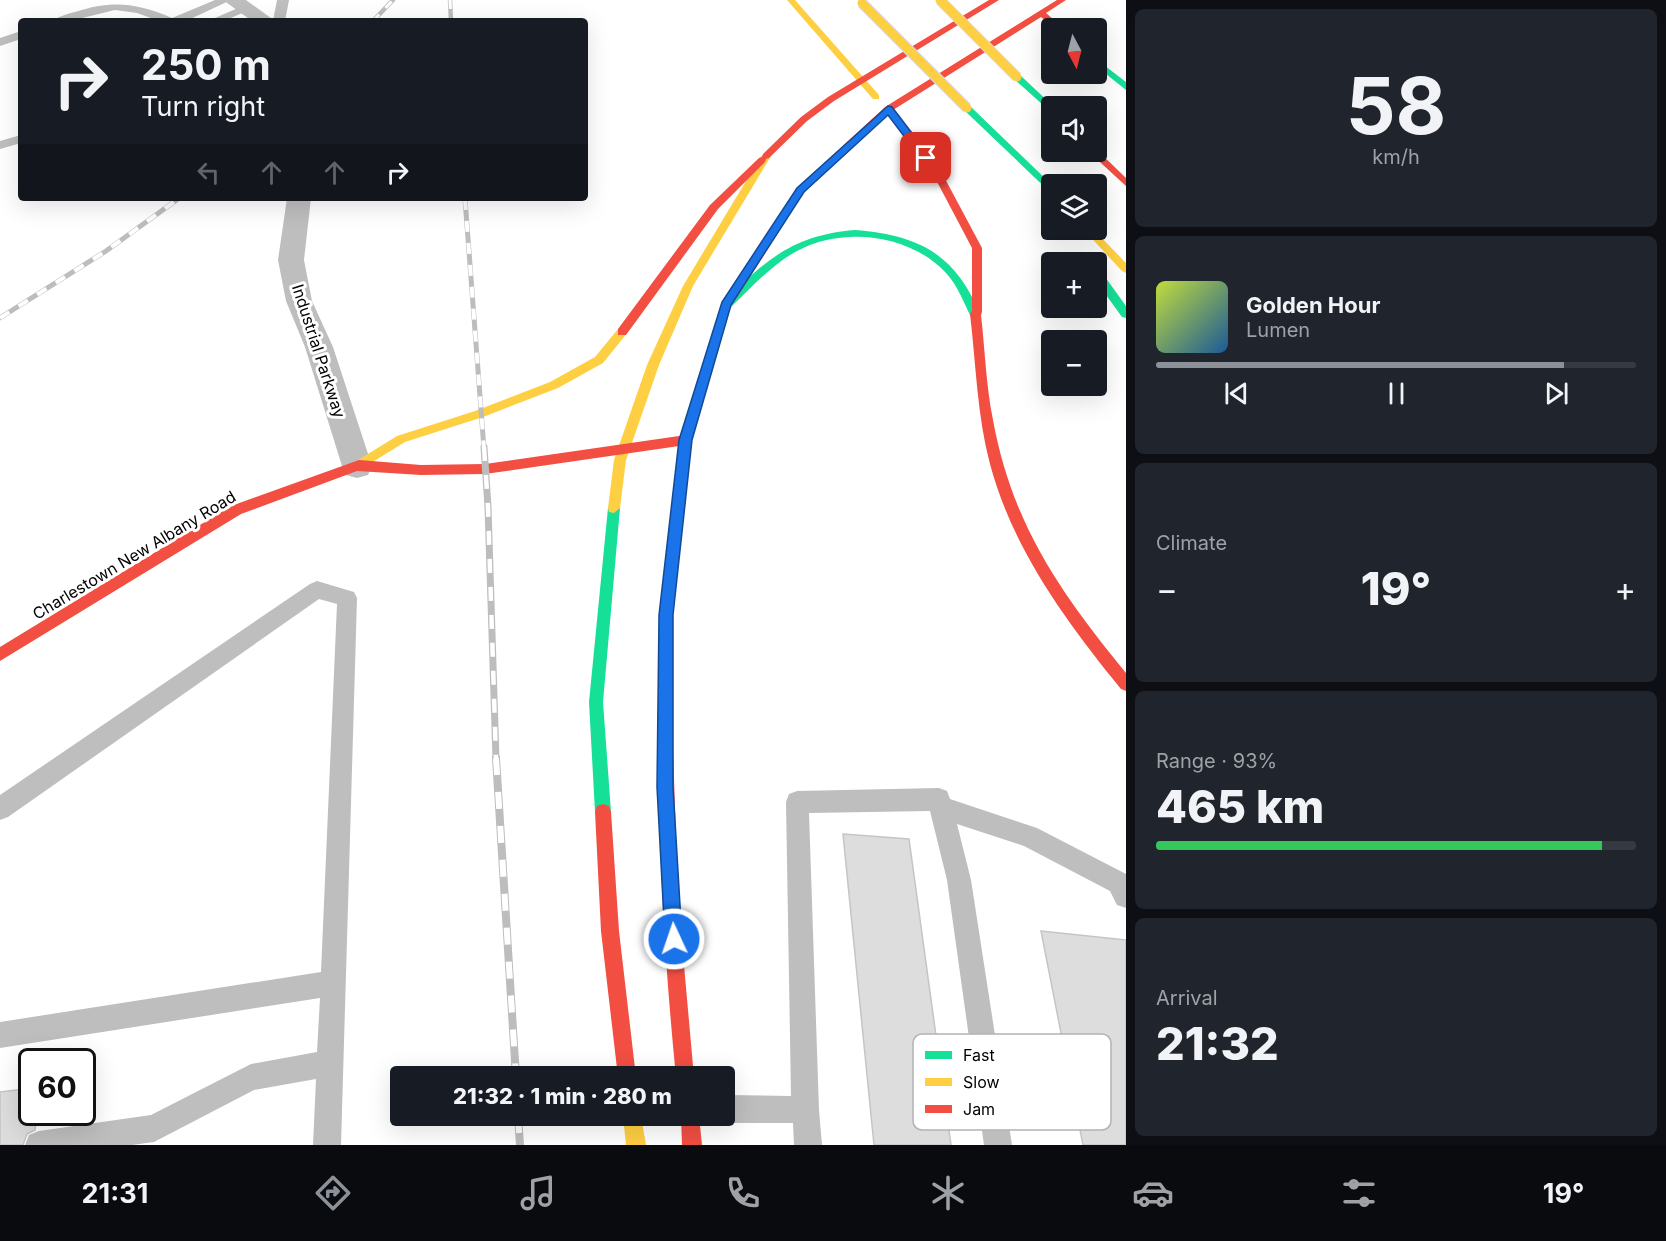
<!DOCTYPE html>
<meta charset="utf-8">
<style>
body{margin:0;font-family:Inter,sans-serif;background:#20242c;color:#f1f3f6;height:100vh;display:flex;flex-direction:column;font-size:22px;white-space:nowrap}
*{box-sizing:border-box;margin:0}
p{font-size:20px;color:#9ea1a6}
.icon{flex:none;width:33px;height:33px;fill:none;stroke:currentColor;stroke-width:2;stroke-linecap:round;stroke-linejoin:round}
.map{position:relative;flex:1;overflow:hidden}
.details{display:flex;flex-direction:column;gap:9px;padding:9px;background:#0d0f14;width:540px}
.details>*{flex:none}
.top-card{position:absolute;left:18px;top:18px;width:570px;height:183px;border-radius:6px;box-shadow:0 6px 24px #0002;background:#171b24;color:#f1f3f6;overflow:hidden}
.needle{width:39px;rotate:173deg}
.fabs{position:absolute;left:1041px;top:18px;display:grid;gap:12px}
.fabs a{display:grid;place-items:center;width:66px;height:66px;border-radius:6px;background:#171b24;box-shadow:0 6px 24px #0002;font-size:30px}
.speed{position:absolute;left:18px;top:1048px;display:flex;gap:12px;font-size:30px;font-weight:700;text-align:center}
.speed>*{display:grid;place-content:center;width:78px;height:78px;border-radius:50%;background:#171b24;box-shadow:0 6px 24px #0002;line-height:1}
.speed .limit{border:3px solid #111;border-radius:9px;background:#fff;color:#111}
.pin{position:absolute;display:grid;place-items:center;width:51px;height:51px;color:#fff;margin:-26px;border-radius:12px;box-shadow:0 3px 9px #0006}
.me{position:absolute;width:66px;margin:-33px;rotate:357deg;stroke-linejoin:round;filter:drop-shadow(0 0 4px #0008)}
.turn{display:flex;align-items:center;gap:21px;height:126px;padding:0 24px;font-size:27px}
.turn .icon{width:78px;height:78px;stroke-width:2.5}
.turn b{display:block;font-size:42px;line-height:51px}
.lanes{display:flex;align-items:center;height:57px;padding:0 24px;background:#0003;justify-content:center;gap:30px;direction:ltr}
.lanes .off{opacity:.35}
.big{font-size:45px;font-weight:800;line-height:1.1}
.details .widget{flex:1;display:flex;flex-direction:column;justify-content:center;gap:9px;min-width:0;padding:0 21px;border-radius:9px;background:#20242c}
.details .dial{align-items:center;gap:0}
.dial b{font-size:78px;line-height:1}
.song{display:flex;align-items:center;gap:18px}
.cover{width:72px;height:72px;border-radius:9px;background:linear-gradient(135deg,hsl(70 70% 55%),hsl(210 70% 35%))}
.played{height:6px;border-radius:3px;background:linear-gradient(90deg,#8c9099 85%,#363941 85%)}
.keys{display:flex;justify-content:space-around;direction:ltr}
.heat{display:flex;justify-content:space-between;align-items:center;font-size:33px;direction:ltr}
.charge{height:9px;border-radius:4px;background:linear-gradient(90deg,#34c759 93%,#363941 0)}
.trip{position:absolute;left:390px;top:1066px;width:345px;height:60px;border-radius:6px;background:#171b24;box-shadow:0 6px 24px #0002;font-weight:800;line-height:60px;text-align:center}
.tabs{display:flex;height:96px;justify-content:space-around;align-items:center;background:#090b0e;color:#9ea1a6}
.tabs .icon{width:42px;height:42px}
.tabs .active{color:#8c9099}
.tabs b{font-size:27px;color:#f1f3f6}
main{display:flex;flex:1;min-height:0}
.map>svg:first-child{display:block}
.building{fill:#ddd;stroke:#c5c5c5;stroke-width:1.5}
.lines{fill:none;stroke-linecap:round;stroke-linejoin:round}
.lane{fill:#bebebe;fill-rule:evenodd}
.street{fill:#bebebe;fill-rule:evenodd}
.fast{fill:#16e098;fill-rule:evenodd}
.slow{fill:#ffcf43;fill-rule:evenodd}
.jam{fill:#f24e42;fill-rule:evenodd}
.rail-far3-casing{stroke:#bdbdbd;stroke-width:4.5}
.rail-far2-casing{stroke:#bdbdbd;stroke-width:5}
.rail-far1-casing{stroke:#bdbdbd;stroke-width:7}
.rail-casing{stroke:#bdbdbd;stroke-width:8}
.rail-far3{stroke:#fff;stroke-width:3;stroke-dasharray:9;stroke-linecap:butt}
.rail-far2{stroke:#fff;stroke-width:4;stroke-dasharray:11;stroke-linecap:butt}
.rail-far1{stroke:#fff;stroke-width:4.5;stroke-dasharray:14;stroke-linecap:butt}
.rail{stroke:#fff;stroke-width:6;stroke-dasharray:17;stroke-linecap:butt}
.slow-bridge-casing{stroke:#dbdbdb;stroke-width:11;stroke-linecap:butt}
.slow-bridge{stroke:#ffcf43;stroke-width:9}
.route{fill:#1a73e8;stroke:#114b97;stroke-width:1.5}
.labels{text-anchor:middle;dominant-baseline:central;stroke-width:6;stroke-linejoin:round;paint-order:stroke}
.street-label{font-size:16px;fill:#000;stroke:#fff}
.key{fill:#fff;stroke:#b2b2b2;stroke-width:1.5}
.key-label{font-size:16px;fill:#000}
</style>
<main>
<div class="map">
<svg width="1126" height="1145" viewBox="0 0 1126 1145">
<rect width="100%" height="100%" fill="#fff"/>
<!-- building -->
<g class="building">
<path d="M843,834L909,839L951,1145H874Z"/>
<path d="M1041,931L1126,940V1145H1083Z"/>
<path d="M32,1088V1113H37L35,1130L27,1134L23,1145H0V1092Z"/>
</g>
<g class="lines">
<!-- lane -->
<g class="lane">
<path d="M215,0H231L186,21H159L137,13L115,10L70,21H53C59,16 67,14 75,12C113,0 136,3 172,18Z"/>
<path d="M277,0H289L285,21H273Z"/>
<path d="M245,5L249,6V10L224,21H208Z"/>
<path d="M21,31V39L0,46V38Z"/>
<path d="M21,135V143L0,149V141Z"/>
<path d="M317,581L354,592L357,598L341,1145H313L316,1079L254,1090L154,1142L132,1145H25L29,1135L39,1131L151,1115L251,1064L317,1052L320,998L0,1048V1022L321,972L337,604L319,599L8,817L0,820V795L310,584Z"/>
<path d="M939,788L947,791L950,799L1037,828L1126,874V908L1117,905L1110,891L1024,846L957,824L971,880L1012,1145H984L947,880L930,811L809,813L819,1110L822,1145H794L793,1123H724L714,1119L713,1116H724V1095L791,1096L786,802L789,794L797,791Z"/>
</g>
<!-- street -->
<g class="street">
<path d="M223,0H246L275,21H252Z"/>
<path d="M287,198H311L304,260L312,301L333,347L372,466L368,475L357,478L346,475L342,466L305,347L286,301L278,260Z"/>
</g>
<!-- fast -->
<g class="fast">
<path d="M1096,59L1126,82V90L1096,66Z"/>
<path d="M1014,75H1020L1053,106H1052V113L1014,79Z"/>
<path d="M964,106H970L1052,185V194L964,110Z"/>
<path d="M855,230C919,235 955,254 980,314L979,317H971C963,301 958,286 946,273C910,234 843,226 797,251C771,265 751,288 730,308H722L721,305C727,296 736,289 744,282C779,249 807,234 855,230Z"/>
<path d="M1096,270H1100L1126,306V318L1122,317L1096,281Z"/>
<path d="M614,503L620,508L603,702L611,812L609,818L603,820L597,818L595,812L589,702L608,508Z"/>
</g>
<!-- slow -->
<g class="slow">
<path d="M787,0H795L879,95V99H873Z"/>
<path d="M766,153L771,156L693,286L659,365L626,460L620,508L614,513L609,512L608,508L614,460L647,365L683,286L761,156Z"/>
<path d="M1084,230H1094L1126,263V273L1122,271Z"/>
<path d="M732,292L737,296L731,305L692,440L673,615L672,718L670,723L665,725L660,723L658,718L659,615L680,440L721,305L728,293Z"/>
<path d="M622,328L628,332L603,363L558,388L483,417L405,442L363,468L359,470L353,465L355,462L397,436L475,411L550,382L595,357L618,329Z"/>
<path d="M623,1116H641L646,1145H626Z"/>
</g>
<!-- jam -->
<g class="jam">
<path d="M989,0H999L834,101L807,121L769,158L766,159L765,162L718,209L626,335H618V329L710,205L759,158L762,157L763,154L801,117L828,97Z"/>
<path d="M1057,0H1066L1046,13L1063,28H1055L1041,17L893,110L943,175L982,248V312L981,315C985,350 986,385 993,420C1012,524 1060,592 1126,673V691L1121,689C1066,621 1013,550 990,464C977,415 976,364 970,314L972,311V248L934,176L887,114L804,192L736,299L732,300L727,296L797,188L885,107Z"/>
<path d="M1097,150L1126,178V186L1089,152Z"/>
<path d="M686,435L692,440L686,445L485,474L421,475L357,471L241,514L0,661V647L231,506L359,460L421,465L485,464Z"/>
<path d="M665,711L670,713L672,718L678,898L694,1077H676C664,957 658,838 658,718L660,713Z"/>
<path d="M603,804L609,806L611,812L619,931L636,1077H618L601,931L595,812L597,806Z"/>
<path d="M681,1116H699L702,1145H682Z"/>
</g>
<defs>
<g id="rail-far3">
<path d="M450,0L451,21"/>
<path d="M373,21L393,0"/>
<path d="M465,198V200"/>
<path d="M176,200L179,198"/>
</g>
<g id="rail-far2">
<path d="M465,199L484,449"/>
<path d="M0,318L106,251L178,199"/>
</g>
<path id="rail-far1" d="M484,447L488,507L496,759"/>
<g id="rail">
<path d="M496,758L516,1077"/>
<path d="M518,1116L520,1145"/>
</g>
</defs>
<!-- rail-far3 casing -->
<use href="#rail-far3" class="rail-far3-casing"/>
<!-- rail-far2 casing -->
<use href="#rail-far2" class="rail-far2-casing"/>
<!-- rail-far1 casing -->
<use href="#rail-far1" class="rail-far1-casing"/>
<!-- rail casing -->
<use href="#rail" class="rail-casing"/>
<!-- rail-far3 -->
<use href="#rail-far3" class="rail-far3"/>
<!-- rail-far2 -->
<use href="#rail-far2" class="rail-far2"/>
<!-- rail-far1 -->
<use href="#rail-far1" class="rail-far1"/>
<!-- rail -->
<use href="#rail" class="rail"/>
<defs>
<g id="slow-bridge">
<path d="M940,0L1017,77"/>
<path d="M862,3L967,108"/>
</g>
</defs>
<!-- slow-bridge casing -->
<use href="#slow-bridge" class="slow-bridge-casing"/>
<!-- slow-bridge -->
<use href="#slow-bridge" class="slow-bridge"/>
</g>
<!-- route -->
<path class="route" d="M888,106L892,107L931,158L922,160L888,115L804,192L731,305L692,440L673,615V787L682,939L680,945L674,948L668,945L665,939L657,787L659,615L679,440L722,302L797,188Z"/>
<g class="labels">
<!-- street labels -->
<g class="street-label">
<text transform="translate(319 351) rotate(72)">Industrial Parkway</text>
<text transform="translate(134 555) rotate(-31)">Charlestown New Albany Road</text>
</g>
</g>
<!-- legend -->
<rect x="913" y="1034" width="198" height="96" rx="9" class="key"/>
<rect x="925" y="1051" width="27" height="8" fill="#16e098"/>
<rect x="925" y="1078" width="27" height="8" fill="#ffcf43"/>
<rect x="925" y="1105" width="27" height="8" fill="#f24e42"/>
<g class="key-label">
<text x="963" y="1061">Fast</text>
<text x="963" y="1088">Slow</text>
<text x="963" y="1115">Jam</text>
</g>
</svg>
<div class="fabs">
<a><svg class="needle" viewBox="-14 -14 28 28"><path d="M0-13l5 13h-10z" fill="#e53935"/><path d="M0 13l5-13h-10z" fill="#9ea1a6"/></svg></a>
<a><svg class="icon" aria-label="sound" viewBox="0 0 24 24"><path d="M4 9h4l5-4v14l-5-4H4zM17 9q2 3 0 6"/></svg></a>
<a><svg class="icon" aria-label="layers" viewBox="0 0 24 24"><path d="M12 4l9 5-9 5-9-5zM3 14l9 5 9-5"/></svg></a>
<a>+</a>
<a>−</a>
</div>
<div class="speed"><div class="limit">60</div></div>
<div class="pin" style="left:926px;top:158px;background:#d93025"><svg class="icon" aria-label="arrive" viewBox="0 0 24 24"><path d="M6 21V4h12l-3 4 3 4H6"/></svg></div>
<svg class="me" style="left:674px;top:939px" viewBox="-20 -20 40 40"><circle r="17" fill="#1a73e8" stroke="#fff" stroke-width="3"/><path d="M0-11L8 9 0 5-8 9z" fill="#fff"/></svg>
<div class="trip">21:32 · 1 min · 280 m</div>
<div class="top-card">
<div class="turn"><svg class="icon" aria-label="right" viewBox="0 0 24 24"><path d="M7 20v-9h11M14 6l5 5-5 5"/></svg><div><b>250 m</b>Turn right</div></div>
<div class="lanes"><svg class="icon off" aria-label="left" viewBox="0 0 24 24"><path d="M17 20v-9H6M10 6l-5 5 5 5"/></svg><svg class="icon off" aria-label="ahead" viewBox="0 0 24 24"><path d="M12 20V5M6 11l6-6 6 6"/></svg><svg class="icon off" aria-label="ahead" viewBox="0 0 24 24"><path d="M12 20V5M6 11l6-6 6 6"/></svg><svg class="icon" aria-label="right" viewBox="0 0 24 24"><path d="M7 20v-9h11M14 6l5 5-5 5"/></svg></div>
</div>
</div>
<section class="details">
<div class="widget dial"><b>58</b><p>km/h</p></div>
<div class="widget">
<div class="song"><i class="cover"></i><div><b>Golden Hour</b><p>Lumen</p></div></div>
<div class="played"></div>
<div class="keys"><svg class="icon" aria-label="previous" viewBox="0 0 24 24"><path d="M18 5L8 12l10 7zM5 5v14"/></svg><svg class="icon" aria-label="pause" viewBox="0 0 24 24"><path d="M8 5v14M16 5v14"/></svg><svg class="icon" aria-label="next" viewBox="0 0 24 24"><path d="M6 5l10 7-10 7zM19 5v14"/></svg></div>
</div>
<div class="widget"><p>Climate</p>
<div class="heat"><a>−</a><b class="big">19°</b><a>+</a></div>
</div>
<div class="widget"><p>Range · 93%</p><b class="big">465 km</b><div class="charge"></div></div>
<div class="widget"><p>Arrival</p><b class="big">21:32</b></div>
</section>
</main>
<nav class="tabs">
<b>21:31</b>
<svg class="icon active" aria-label="directions" viewBox="0 0 24 24"><path d="M12 3l9 9-9 9-9-9zM9 14v-3h6M13 9l2 2-2 2"/></svg>
<svg class="icon" aria-label="music" viewBox="0 0 24 24"><path d="M9 18V5l10-2v13"/><circle cx="6" cy="18" r="3"/><circle cx="16" cy="16" r="3"/></svg>
<svg class="icon" aria-label="phone" viewBox="0 0 24 24"><path d="M5 4h4l2 5-3 2q2 4 5 5l2-3 5 2v4C11 20 4 13 5 4z"/></svg>
<svg class="icon" aria-label="climate" viewBox="0 0 24 24"><path d="M12 3v18M4 7l16 10M4 17L20 7"/></svg>
<svg class="icon" aria-label="car" viewBox="0 0 24 24"><path d="M5 17H2v-5l4-1 3-4h7l3 4 3 1v5h-3M9 17h6M6 11h13"/><circle cx="7" cy="17" r="2"/><circle cx="17" cy="17" r="2"/></svg>
<svg class="icon" aria-label="filters" viewBox="0 0 24 24"><path d="M4 7h16M4 17h16"/><circle cx="9" cy="7" r="2"/><circle cx="15" cy="17" r="2"/></svg>
<b>19°</b>
</nav>
